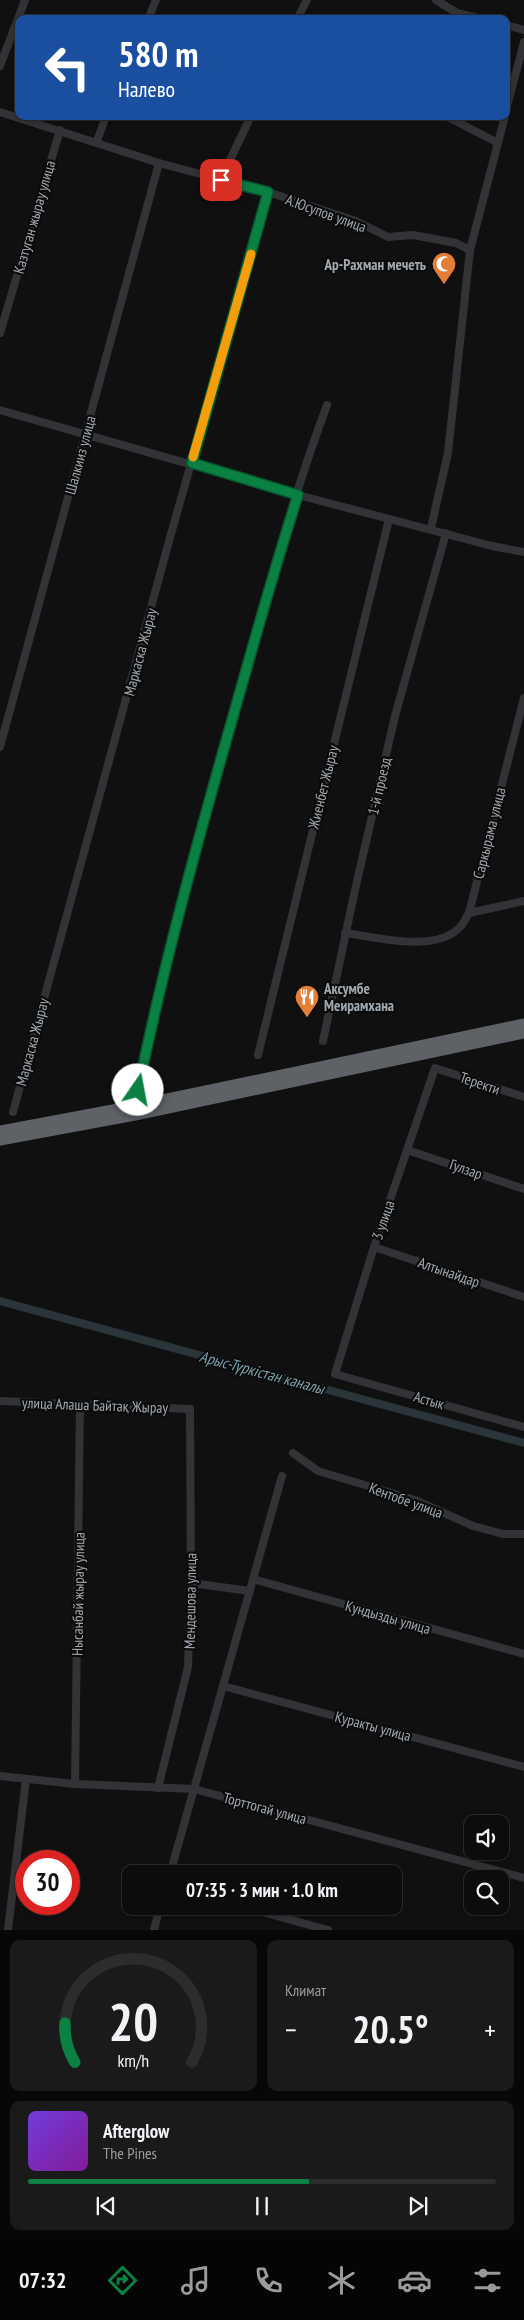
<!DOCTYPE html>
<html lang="ru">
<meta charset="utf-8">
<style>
body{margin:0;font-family:"PT Sans Narrow",sans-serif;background:#1a1a1b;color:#f1f3f6;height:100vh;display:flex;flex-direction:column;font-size:19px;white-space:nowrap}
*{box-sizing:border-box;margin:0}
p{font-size:16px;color:#9a9b9d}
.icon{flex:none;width:28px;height:28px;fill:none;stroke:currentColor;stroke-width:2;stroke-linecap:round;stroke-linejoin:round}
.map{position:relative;height:1930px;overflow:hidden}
.side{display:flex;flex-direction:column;gap:10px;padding:10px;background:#070707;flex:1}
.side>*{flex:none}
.guide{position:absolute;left:15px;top:15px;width:495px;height:105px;border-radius:10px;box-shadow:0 2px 8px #0003,0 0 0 1px #2c2c2e;background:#1a4fa0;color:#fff;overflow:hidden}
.tools{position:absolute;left:464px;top:1815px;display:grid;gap:10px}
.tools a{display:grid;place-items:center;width:45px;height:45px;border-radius:10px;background:#0c0c0d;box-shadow:0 2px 8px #0003,0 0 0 1px #2c2c2e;font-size:25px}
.speed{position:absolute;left:15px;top:1850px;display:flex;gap:10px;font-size:25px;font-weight:700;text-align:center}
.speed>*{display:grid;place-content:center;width:65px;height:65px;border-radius:50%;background:#0c0c0d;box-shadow:0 2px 8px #0003,0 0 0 1px #2c2c2e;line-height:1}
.speed .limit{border:8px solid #d22;background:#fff;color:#111}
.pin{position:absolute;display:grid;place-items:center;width:42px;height:42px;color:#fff;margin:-21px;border-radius:10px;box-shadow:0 2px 8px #0006}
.me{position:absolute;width:55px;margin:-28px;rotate:12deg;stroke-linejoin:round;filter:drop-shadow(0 0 4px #0008)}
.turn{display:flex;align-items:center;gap:18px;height:105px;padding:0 20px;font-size:22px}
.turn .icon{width:65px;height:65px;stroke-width:2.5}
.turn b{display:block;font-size:35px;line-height:42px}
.big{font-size:38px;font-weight:800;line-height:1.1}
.side .widget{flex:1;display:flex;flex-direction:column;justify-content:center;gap:8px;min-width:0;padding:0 18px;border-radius:10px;background:#1a1a1b}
.side .dial{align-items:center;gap:0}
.dial svg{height:130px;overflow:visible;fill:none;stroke:#2c2c2e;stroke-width:7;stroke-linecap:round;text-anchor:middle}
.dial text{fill:#f1f3f6;stroke:none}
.song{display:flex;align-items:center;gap:15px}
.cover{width:60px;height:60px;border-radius:8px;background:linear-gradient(135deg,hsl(260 70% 55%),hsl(290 70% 35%))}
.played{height:5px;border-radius:2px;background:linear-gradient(90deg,#0b8043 60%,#2c2c2e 60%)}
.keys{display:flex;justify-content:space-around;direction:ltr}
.heat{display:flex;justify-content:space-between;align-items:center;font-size:28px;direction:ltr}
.side .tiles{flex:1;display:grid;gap:10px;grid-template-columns:1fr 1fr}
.widget:last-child{grid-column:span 2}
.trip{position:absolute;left:122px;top:1865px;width:280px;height:50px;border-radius:10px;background:#0c0c0d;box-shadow:0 2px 8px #0003,0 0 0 1px #2c2c2e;font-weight:800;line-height:50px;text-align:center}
.tabs{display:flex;height:80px;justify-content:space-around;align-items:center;background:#050505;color:#9a9b9d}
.tabs .icon{width:35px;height:35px}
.tabs .selected{color:#0b8043}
.tabs b{font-size:22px;color:#f1f3f6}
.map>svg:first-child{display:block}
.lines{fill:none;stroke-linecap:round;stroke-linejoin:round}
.canal{stroke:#2a3539;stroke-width:8}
.minor{stroke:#313336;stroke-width:8}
.highway{stroke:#5e6267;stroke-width:11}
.route-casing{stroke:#07532c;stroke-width:12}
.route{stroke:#0b8043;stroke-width:9}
.slow{stroke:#f59e0b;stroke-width:9}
.labels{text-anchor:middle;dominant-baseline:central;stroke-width:4.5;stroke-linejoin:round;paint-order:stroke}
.street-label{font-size:15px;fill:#a2aab1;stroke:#0b0b0c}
.poi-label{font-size:15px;font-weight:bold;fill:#a2aab1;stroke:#0b0b0c;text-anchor:end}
.water-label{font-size:16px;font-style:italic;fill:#7ba0aa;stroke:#0b0b0c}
</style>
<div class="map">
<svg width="524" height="1930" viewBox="0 0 524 1930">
<rect width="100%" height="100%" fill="#101011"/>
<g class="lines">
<!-- canal -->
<path class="canal" d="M0,1301L524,1443"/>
<!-- minor -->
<g class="minor">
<path d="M436,0L457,13L482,19"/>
<path d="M148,19L156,0"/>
<path d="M297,19L307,0"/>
<path d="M506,25L524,30"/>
<path d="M0,66L25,0"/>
<path d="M506,110L524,42"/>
<path d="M0,112L159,163L268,192L356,221L388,237L413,235L456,243L470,250"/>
<path d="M446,116L498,143"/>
<path d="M97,141L106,116"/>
<path d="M221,179L251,116"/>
<path d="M0,333L60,130"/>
<path d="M0,410L298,495L492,546L524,552"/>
<path d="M431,528L448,453L470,250L505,116"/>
<path d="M524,698L469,913L524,901"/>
<path d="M0,747L159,163"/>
<path d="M345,933C376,937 437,954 461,926C464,923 466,917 469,913"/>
<path d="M323,1041L355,890L395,716L446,533"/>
<path d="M258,1055L389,519"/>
<path d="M138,1090C146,1055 151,1020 160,986C183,890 211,796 238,701C265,602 291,501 327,405"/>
<path d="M524,1097L435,1068L374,1247L335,1374L524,1427"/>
<path d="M13,1112L171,534L268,192"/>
<path d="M407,1150L524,1189"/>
<path d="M374,1247L524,1297"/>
<path d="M0,1401L190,1409L191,1583L188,1667L158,1788"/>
<path d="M293,1453L318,1471L415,1500L473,1526L503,1534H524"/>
<path d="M253,1579L524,1654"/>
<path d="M191,1583L250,1591"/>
<path d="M223,1686L524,1767"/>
<path d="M0,1776L75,1784L194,1789L524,1878"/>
<path d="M75,1784L80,1404"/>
<path d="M170,1874L282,1476"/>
<path d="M241,1906L328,1930"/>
<path d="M8,1930L26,1779"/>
<path d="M154,1930L160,1906"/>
</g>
<!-- highway -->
<g class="highway">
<path d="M0,1131L134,1106L524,1024"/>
<path d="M0,1140L135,1115L524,1033"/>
</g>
</g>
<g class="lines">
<defs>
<path id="route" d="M138,1090C163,967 196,847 230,727C252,650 273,572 298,495L192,463L268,192L221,180"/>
</defs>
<!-- route casing -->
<use href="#route" class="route-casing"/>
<!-- route -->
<use href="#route" class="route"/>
<!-- slow -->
<path class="slow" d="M193,457L251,254"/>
</g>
<!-- icons -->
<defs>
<symbol id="mosque-pin" viewBox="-11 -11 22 30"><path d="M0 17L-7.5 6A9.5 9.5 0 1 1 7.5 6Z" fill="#e47e36" stroke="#0b0b0c"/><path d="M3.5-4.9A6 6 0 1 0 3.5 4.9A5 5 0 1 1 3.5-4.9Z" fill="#fff"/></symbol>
<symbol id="restaurant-pin" viewBox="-11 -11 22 30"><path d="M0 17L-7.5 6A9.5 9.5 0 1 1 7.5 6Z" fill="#e47e36" stroke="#0b0b0c"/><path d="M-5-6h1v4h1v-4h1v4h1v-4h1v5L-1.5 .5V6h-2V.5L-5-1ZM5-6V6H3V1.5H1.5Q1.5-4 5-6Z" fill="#fff"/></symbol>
</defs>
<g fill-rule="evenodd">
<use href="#mosque-pin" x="430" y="250" width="28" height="38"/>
<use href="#restaurant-pin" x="293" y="983" width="28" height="38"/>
</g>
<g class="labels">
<!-- street labels -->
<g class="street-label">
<text transform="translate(326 213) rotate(20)">А.Юсупов улица</text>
<text transform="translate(34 217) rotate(-74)">Казтуган жырау улица</text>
<text transform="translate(80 455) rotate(-75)">Шалкииз улица</text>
<text transform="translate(140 652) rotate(-75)">Маркаска Жырау</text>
<text transform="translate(379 786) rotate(-77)">1-й проезд</text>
<text transform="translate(323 787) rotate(-76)">Жиенбет Жырау</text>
<text transform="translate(489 833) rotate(-76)">Саркырама улица</text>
<text transform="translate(32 1042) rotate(-75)">Маркаска Жырау</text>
<text transform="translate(480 1083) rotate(19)">Теректи</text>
<text transform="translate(466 1169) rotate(19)">Гулзар</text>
<text transform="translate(383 1220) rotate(-71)">3 улица</text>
<text transform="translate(449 1272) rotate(19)">Алтынайдар</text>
<text transform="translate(429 1400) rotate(16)">Астык</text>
<text transform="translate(95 1405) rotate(2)">улица Алаша Байтақ Жырау</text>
<text transform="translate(406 1500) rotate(20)">Кентобе улица</text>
<text transform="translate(78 1594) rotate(-89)">Нысанбай жырау улица</text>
<text transform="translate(190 1601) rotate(-89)">Мендешова улица</text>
<text transform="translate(388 1617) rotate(16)">Кундызды улица</text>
<text transform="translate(373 1726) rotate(15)">Куракты улица</text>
<text transform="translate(265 1808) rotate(15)">Торттогай улица</text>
</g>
<!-- poi labels -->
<g class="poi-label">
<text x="426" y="264">Ар-Рахман мечеть</text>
<text x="324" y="988" text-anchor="start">Аксумбе<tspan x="324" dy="17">Меирамхана</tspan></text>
</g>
<!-- water labels -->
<g class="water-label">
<text transform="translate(262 1372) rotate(15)">Арыс-Түркістан каналы</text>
</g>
</g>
</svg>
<div class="tools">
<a><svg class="icon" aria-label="sound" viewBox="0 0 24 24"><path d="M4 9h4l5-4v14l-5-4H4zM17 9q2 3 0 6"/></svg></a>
<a><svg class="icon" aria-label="search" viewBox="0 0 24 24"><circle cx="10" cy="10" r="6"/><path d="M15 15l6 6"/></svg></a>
</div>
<div class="speed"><div class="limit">30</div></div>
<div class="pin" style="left:221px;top:180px;background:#d93025"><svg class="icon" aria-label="arrive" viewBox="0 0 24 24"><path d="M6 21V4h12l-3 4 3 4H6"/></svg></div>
<svg class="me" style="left:138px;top:1090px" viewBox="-20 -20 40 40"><circle r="19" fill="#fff"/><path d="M0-13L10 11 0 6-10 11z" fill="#0b8043"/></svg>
<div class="trip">07:35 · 3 мин · 1.0 km</div>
<div class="guide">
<div class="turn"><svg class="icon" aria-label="left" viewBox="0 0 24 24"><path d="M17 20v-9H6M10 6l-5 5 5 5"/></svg><div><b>580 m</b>Налево</div></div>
</div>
</div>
<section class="side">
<div class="tiles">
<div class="widget dial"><svg viewBox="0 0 100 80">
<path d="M14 69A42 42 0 1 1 86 69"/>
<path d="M14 69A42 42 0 0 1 8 45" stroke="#0b8043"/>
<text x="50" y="56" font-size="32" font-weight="700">20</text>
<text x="50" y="72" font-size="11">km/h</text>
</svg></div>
<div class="widget"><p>Климат</p>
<div class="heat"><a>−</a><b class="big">20.5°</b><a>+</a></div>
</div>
<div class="widget">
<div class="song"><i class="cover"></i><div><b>Afterglow</b><p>The Pines</p></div></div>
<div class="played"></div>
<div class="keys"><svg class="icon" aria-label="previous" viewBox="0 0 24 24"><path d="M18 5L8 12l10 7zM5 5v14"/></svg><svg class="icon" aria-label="pause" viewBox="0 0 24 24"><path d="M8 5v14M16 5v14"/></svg><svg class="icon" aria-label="next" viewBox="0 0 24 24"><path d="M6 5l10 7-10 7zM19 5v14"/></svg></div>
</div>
</div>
</section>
<nav class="tabs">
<b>07:32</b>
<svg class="icon selected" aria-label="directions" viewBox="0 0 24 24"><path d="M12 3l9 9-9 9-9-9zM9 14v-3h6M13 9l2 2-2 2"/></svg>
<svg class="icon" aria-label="music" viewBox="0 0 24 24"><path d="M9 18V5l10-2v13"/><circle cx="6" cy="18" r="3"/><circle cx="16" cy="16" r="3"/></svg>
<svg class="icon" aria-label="phone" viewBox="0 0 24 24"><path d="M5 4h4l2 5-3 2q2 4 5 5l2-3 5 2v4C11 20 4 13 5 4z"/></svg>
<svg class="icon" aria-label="climate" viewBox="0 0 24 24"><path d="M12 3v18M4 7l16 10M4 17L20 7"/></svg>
<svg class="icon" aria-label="car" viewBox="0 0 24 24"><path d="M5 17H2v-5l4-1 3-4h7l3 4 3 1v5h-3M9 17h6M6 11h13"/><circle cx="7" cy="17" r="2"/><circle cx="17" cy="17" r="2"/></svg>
<svg class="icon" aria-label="filters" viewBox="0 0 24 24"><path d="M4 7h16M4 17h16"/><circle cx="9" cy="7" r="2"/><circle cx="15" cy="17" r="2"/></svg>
</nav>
